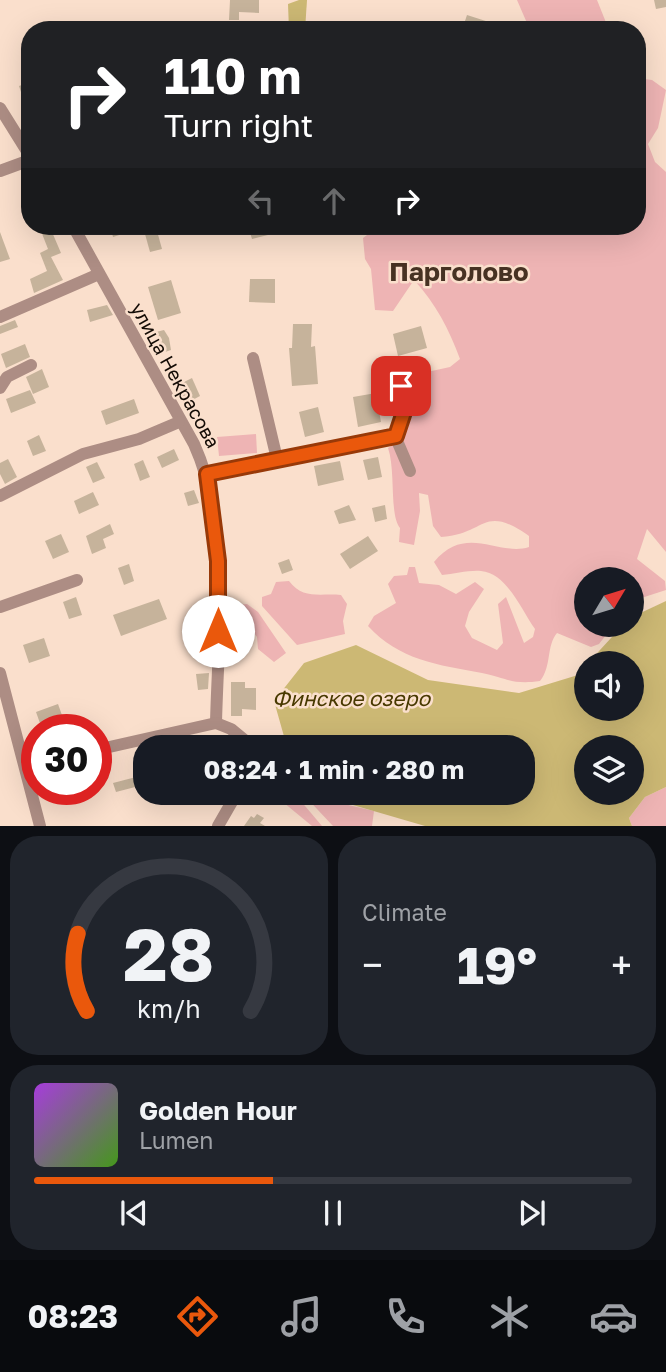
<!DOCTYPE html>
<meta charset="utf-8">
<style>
body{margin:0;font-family:"Golos Text",sans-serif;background:#20242c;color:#f1f3f6;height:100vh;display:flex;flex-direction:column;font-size:26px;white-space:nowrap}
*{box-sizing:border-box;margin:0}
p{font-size:23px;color:#9ea1a6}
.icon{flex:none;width:38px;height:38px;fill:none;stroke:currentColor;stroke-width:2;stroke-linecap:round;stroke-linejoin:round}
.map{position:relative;height:826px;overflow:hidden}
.panel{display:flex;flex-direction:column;gap:10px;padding:10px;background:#0d0f14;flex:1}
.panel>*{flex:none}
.guide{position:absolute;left:21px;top:21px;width:625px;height:214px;border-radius:28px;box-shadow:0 7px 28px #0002;background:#202124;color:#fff;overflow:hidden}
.needle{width:46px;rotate:52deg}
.controls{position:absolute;left:574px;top:567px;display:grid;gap:14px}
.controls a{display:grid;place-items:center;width:70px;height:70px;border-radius:50%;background:#171b24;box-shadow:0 7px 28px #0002;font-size:35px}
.speed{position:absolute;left:21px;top:714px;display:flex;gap:14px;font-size:35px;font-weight:700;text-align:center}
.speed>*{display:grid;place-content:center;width:91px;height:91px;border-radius:50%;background:#171b24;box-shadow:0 7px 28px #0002;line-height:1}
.speed .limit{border:10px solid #d22;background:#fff;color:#111}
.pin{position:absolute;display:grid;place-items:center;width:60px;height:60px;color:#fff;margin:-30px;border-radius:14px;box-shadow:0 4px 10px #0006}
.me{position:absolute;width:77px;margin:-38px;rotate:0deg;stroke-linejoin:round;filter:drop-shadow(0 0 5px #0008)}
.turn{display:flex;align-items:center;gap:24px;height:147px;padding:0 28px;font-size:32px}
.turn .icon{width:91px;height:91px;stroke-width:2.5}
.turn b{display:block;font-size:49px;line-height:60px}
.lanes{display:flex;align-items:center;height:66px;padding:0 28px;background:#0003;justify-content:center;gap:35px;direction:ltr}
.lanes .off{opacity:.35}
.big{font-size:52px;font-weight:700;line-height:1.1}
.panel .widget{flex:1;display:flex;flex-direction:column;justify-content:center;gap:10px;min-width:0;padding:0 24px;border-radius:28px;background:#20242c}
.panel .dial{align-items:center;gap:0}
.dial svg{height:182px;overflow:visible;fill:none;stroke:#363941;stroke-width:7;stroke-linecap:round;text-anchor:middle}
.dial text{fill:#f1f3f6;stroke:none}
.song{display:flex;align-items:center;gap:21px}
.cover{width:84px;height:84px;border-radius:10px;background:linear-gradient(135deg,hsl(280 70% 55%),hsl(100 70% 35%))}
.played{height:7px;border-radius:4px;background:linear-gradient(90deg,#ea580c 40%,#363941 40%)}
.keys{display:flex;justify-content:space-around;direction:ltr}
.heat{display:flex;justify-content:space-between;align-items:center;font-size:38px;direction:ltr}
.panel .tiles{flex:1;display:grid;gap:10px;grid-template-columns:1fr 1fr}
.widget:last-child{grid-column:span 2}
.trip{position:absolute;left:133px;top:735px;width:402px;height:70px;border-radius:28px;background:#171b24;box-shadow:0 7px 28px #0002;font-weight:700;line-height:70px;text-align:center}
.tab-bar{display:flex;height:112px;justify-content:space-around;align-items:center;background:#090b0e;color:#9ea1a6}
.tab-bar .icon{width:49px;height:49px}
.tab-bar .current{color:#ea580c}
.tab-bar b{font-size:32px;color:#f1f3f6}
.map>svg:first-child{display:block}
.green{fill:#eeb4b4}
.water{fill:#ccb874;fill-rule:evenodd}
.building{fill:#c6b39b}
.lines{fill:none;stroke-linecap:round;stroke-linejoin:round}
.minor{stroke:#ad8d84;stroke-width:12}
.route-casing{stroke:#983908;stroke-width:18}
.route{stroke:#ea580c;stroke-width:12}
.labels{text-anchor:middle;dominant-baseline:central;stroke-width:5;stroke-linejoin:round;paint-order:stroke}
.street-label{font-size:19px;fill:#130b05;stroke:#fadfcc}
.water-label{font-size:21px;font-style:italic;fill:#483900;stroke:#fadfcc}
.district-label{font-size:26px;font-weight:bold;fill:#473223;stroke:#fadfcc}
</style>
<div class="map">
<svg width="666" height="826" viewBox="0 0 666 826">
<rect width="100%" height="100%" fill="#fadfcc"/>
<!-- green -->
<g class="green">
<path d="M517,0H597L609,30H530Z"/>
<path d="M637,78L652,80L666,90L658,128L648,144L655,162L666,172V552L647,529L637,559L665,581L666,590L632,601V579H586V625H614L599,644L591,647L557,633C546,646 552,666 540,681C512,685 507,678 482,673C438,665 399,660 368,626L374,616L396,603L388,584L394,576L407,575L409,567H415L419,583L439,585L456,594L475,582L484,589L469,612L465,626L472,638L497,650L503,643L498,604L506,597L524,643L533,637L535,629C522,611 507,573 481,571C469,570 454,574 442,575L434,562C466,523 499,557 529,547V536C482,503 487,534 441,537L433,526L428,495L419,493L420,511L414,545L399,542L400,528C389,514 396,471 388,448C414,435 401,415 408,394C410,387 414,380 418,374L450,367L460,359C449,329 436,304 414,280L393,311L375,310L371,269L365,259L363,238L379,226H637Z"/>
<path d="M256,434L257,453L219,456L217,437Z"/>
<path d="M289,581C303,600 320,593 341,595L347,604L343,621L345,634L297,645L262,606V597L271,594L276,582Z"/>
<path d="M247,604L258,612L286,653L274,662L258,649L257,637L238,612L239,605Z"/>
<path d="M666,787V826H632L629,818L645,797Z"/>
<path d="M272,793H294L322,826H312Z"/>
<path d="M302,793H320L327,800L374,811L372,826H333Z"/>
</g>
<!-- water -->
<g class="water">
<path d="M299,0H307L305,30H289L288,4Z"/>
<path d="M666,601V787L645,797L629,818L632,826H425L329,798L324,793H523V747H287L274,701L304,663L356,645L428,680L519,693L578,675L586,665V709H632V663H588L623,625H632V617ZM586,747H632V793H586Z"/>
</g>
<!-- building -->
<g class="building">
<path d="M230,0H259V13L239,12V20H229Z"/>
<path d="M654,0H666V7L656,9Z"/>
<path d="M467,15L492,23L490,30H462Z"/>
<path d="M30,82V99L24,101L19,86Z"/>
<path d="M39,226H64L52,232L61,253L51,257L63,280L34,293L30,279L47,271L40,253L48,249Z"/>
<path d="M110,226H144V227L113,237Z"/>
<path d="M248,226H274L276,233L252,239Z"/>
<path d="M157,231L162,249L150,252L145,234Z"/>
<path d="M0,232L10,259L0,262Z"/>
<path d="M250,279H275V303L249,302Z"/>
<path d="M171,280L181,313L158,320L148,287Z"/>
<path d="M107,305L113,315L90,322L87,310Z"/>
<path d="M15,320L18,327L0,334V326Z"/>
<path d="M293,324H312L311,347L315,346L318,384L292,386L289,348H292Z"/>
<path d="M421,326L427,348L398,356L393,334Z"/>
<path d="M164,330L169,338L171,350L159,354L152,333Z"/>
<path d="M25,344L30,357L6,368L1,354Z"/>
<path d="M42,369L49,387L33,394L26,377Z"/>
<path d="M192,378L200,396L185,404L176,386Z"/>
<path d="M30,390L36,403L11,413L6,399Z"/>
<path d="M376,393L381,422L358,427L353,397Z"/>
<path d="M134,399L139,413L106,425L101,411Z"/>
<path d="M318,407L324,432L305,437L299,412Z"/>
<path d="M39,435L46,451L33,456L27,441Z"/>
<path d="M174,449L179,460L162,468L157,457Z"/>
<path d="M378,457L382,477L368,480L363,460Z"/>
<path d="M8,459L17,477L5,484L0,474V463Z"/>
<path d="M143,460L150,477L140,481L134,464Z"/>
<path d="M340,461L344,480L318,486L314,466Z"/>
<path d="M97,462L105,478L93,483L86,467Z"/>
<path d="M194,490L199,503L188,506L184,493Z"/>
<path d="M93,492L99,505L79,514L74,501Z"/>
<path d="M349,505L356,520L339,524L334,511Z"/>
<path d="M385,505L387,519L375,522L372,508Z"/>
<path d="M110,524L114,534L103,539L106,548L92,554L86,536Z"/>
<path d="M61,534L69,552L53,559L45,541Z"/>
<path d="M368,536L378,551L350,569L340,554Z"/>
<path d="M289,559L293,570L282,574L278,563Z"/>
<path d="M129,564L134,581L124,585L118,568Z"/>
<path d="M76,597L82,615L69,619L63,602Z"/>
<path d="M159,599L167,619L121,636L113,615Z"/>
<path d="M44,638L50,656L29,663L23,645Z"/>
<path d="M209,673L208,689L198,690L196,674Z"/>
<path d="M231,682H245V688H256V710L242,709V716H231Z"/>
<path d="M58,704L63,718L41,726L36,712Z"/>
<path d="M136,777L139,786L116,792L113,783Z"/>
<path d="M257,814L264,818L260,823L265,826H244L251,816L254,818Z"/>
</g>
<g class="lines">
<!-- minor -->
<g class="minor">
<path d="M0,108L30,156"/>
<path d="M0,171L30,160"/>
<path d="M73,226L194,444C232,528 218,633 216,723"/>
<path d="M0,317L99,274"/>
<path d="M253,358L277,459"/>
<path d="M0,388L7,377L31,365"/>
<path d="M395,436L410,471"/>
<path d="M207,474L395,436L404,412L401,386"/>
<path d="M0,496L83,454L139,439L179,422"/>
<path d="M0,607L77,580"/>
<path d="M0,673L40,826"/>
<path d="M216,723L231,729L253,747"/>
<path d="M96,750L216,723"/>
<path d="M218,826L237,793"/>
</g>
</g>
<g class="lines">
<defs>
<path id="route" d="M218,631V561L207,474L396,436L404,412L401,386"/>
</defs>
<!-- route casing -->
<use href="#route" class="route-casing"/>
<!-- route -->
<use href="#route" class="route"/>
</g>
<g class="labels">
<!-- street labels -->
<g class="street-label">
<text transform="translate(176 375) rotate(61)">улица Некрасова</text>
</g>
<!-- water labels -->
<g class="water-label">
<text x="351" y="698">Финское озеро</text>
</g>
<!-- district labels -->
<g class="district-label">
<text x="459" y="271">Парголово</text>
</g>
</g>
</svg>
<div class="controls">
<a><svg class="needle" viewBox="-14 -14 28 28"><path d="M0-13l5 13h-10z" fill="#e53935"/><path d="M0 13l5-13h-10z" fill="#9ea1a6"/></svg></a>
<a><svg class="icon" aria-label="sound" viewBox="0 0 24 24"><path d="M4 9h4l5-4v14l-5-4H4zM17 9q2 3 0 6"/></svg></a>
<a><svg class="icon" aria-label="layers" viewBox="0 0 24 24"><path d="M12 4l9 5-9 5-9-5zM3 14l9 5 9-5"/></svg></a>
</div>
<div class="speed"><div class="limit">30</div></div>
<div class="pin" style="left:401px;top:386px;background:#d93025"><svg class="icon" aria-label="arrive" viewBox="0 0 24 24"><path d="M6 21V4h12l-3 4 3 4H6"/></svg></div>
<svg class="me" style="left:218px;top:631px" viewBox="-20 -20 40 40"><circle r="19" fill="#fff"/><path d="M0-13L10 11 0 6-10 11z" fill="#ea580c"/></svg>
<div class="trip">08:24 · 1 min · 280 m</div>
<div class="guide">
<div class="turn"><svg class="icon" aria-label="right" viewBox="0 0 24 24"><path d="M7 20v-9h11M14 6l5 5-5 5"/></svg><div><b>110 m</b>Turn right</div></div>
<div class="lanes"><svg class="icon off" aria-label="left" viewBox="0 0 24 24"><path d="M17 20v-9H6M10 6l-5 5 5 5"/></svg><svg class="icon off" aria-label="ahead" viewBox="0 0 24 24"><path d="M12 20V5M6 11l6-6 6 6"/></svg><svg class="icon" aria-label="right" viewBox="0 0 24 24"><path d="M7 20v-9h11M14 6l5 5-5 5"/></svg></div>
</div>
</div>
<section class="panel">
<div class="tiles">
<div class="widget dial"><svg viewBox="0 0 100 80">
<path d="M14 69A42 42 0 1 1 86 69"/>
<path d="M14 69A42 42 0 0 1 10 35" stroke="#ea580c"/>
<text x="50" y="56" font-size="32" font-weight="700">28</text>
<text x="50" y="72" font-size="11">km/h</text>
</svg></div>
<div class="widget"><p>Climate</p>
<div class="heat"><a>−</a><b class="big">19°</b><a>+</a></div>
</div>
<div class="widget">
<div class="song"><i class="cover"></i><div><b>Golden Hour</b><p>Lumen</p></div></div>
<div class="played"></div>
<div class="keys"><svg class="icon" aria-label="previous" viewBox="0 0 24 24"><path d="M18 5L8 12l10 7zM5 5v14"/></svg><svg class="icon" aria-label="pause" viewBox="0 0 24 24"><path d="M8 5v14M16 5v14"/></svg><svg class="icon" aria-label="next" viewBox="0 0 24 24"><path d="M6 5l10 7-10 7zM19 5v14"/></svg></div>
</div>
</div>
</section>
<nav class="tab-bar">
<b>08:23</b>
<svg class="icon current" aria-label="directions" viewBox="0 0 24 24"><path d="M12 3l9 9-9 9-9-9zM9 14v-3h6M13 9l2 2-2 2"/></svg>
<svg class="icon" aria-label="music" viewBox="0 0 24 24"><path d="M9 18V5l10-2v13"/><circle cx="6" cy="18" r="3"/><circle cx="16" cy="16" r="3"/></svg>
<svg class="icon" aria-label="phone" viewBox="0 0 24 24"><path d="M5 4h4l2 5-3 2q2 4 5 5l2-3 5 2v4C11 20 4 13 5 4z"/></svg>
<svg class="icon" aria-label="climate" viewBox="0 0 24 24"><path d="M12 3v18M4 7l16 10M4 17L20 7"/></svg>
<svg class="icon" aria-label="car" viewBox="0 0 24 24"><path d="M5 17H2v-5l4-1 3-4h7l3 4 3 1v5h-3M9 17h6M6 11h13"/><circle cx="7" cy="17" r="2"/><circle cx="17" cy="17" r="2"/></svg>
</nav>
